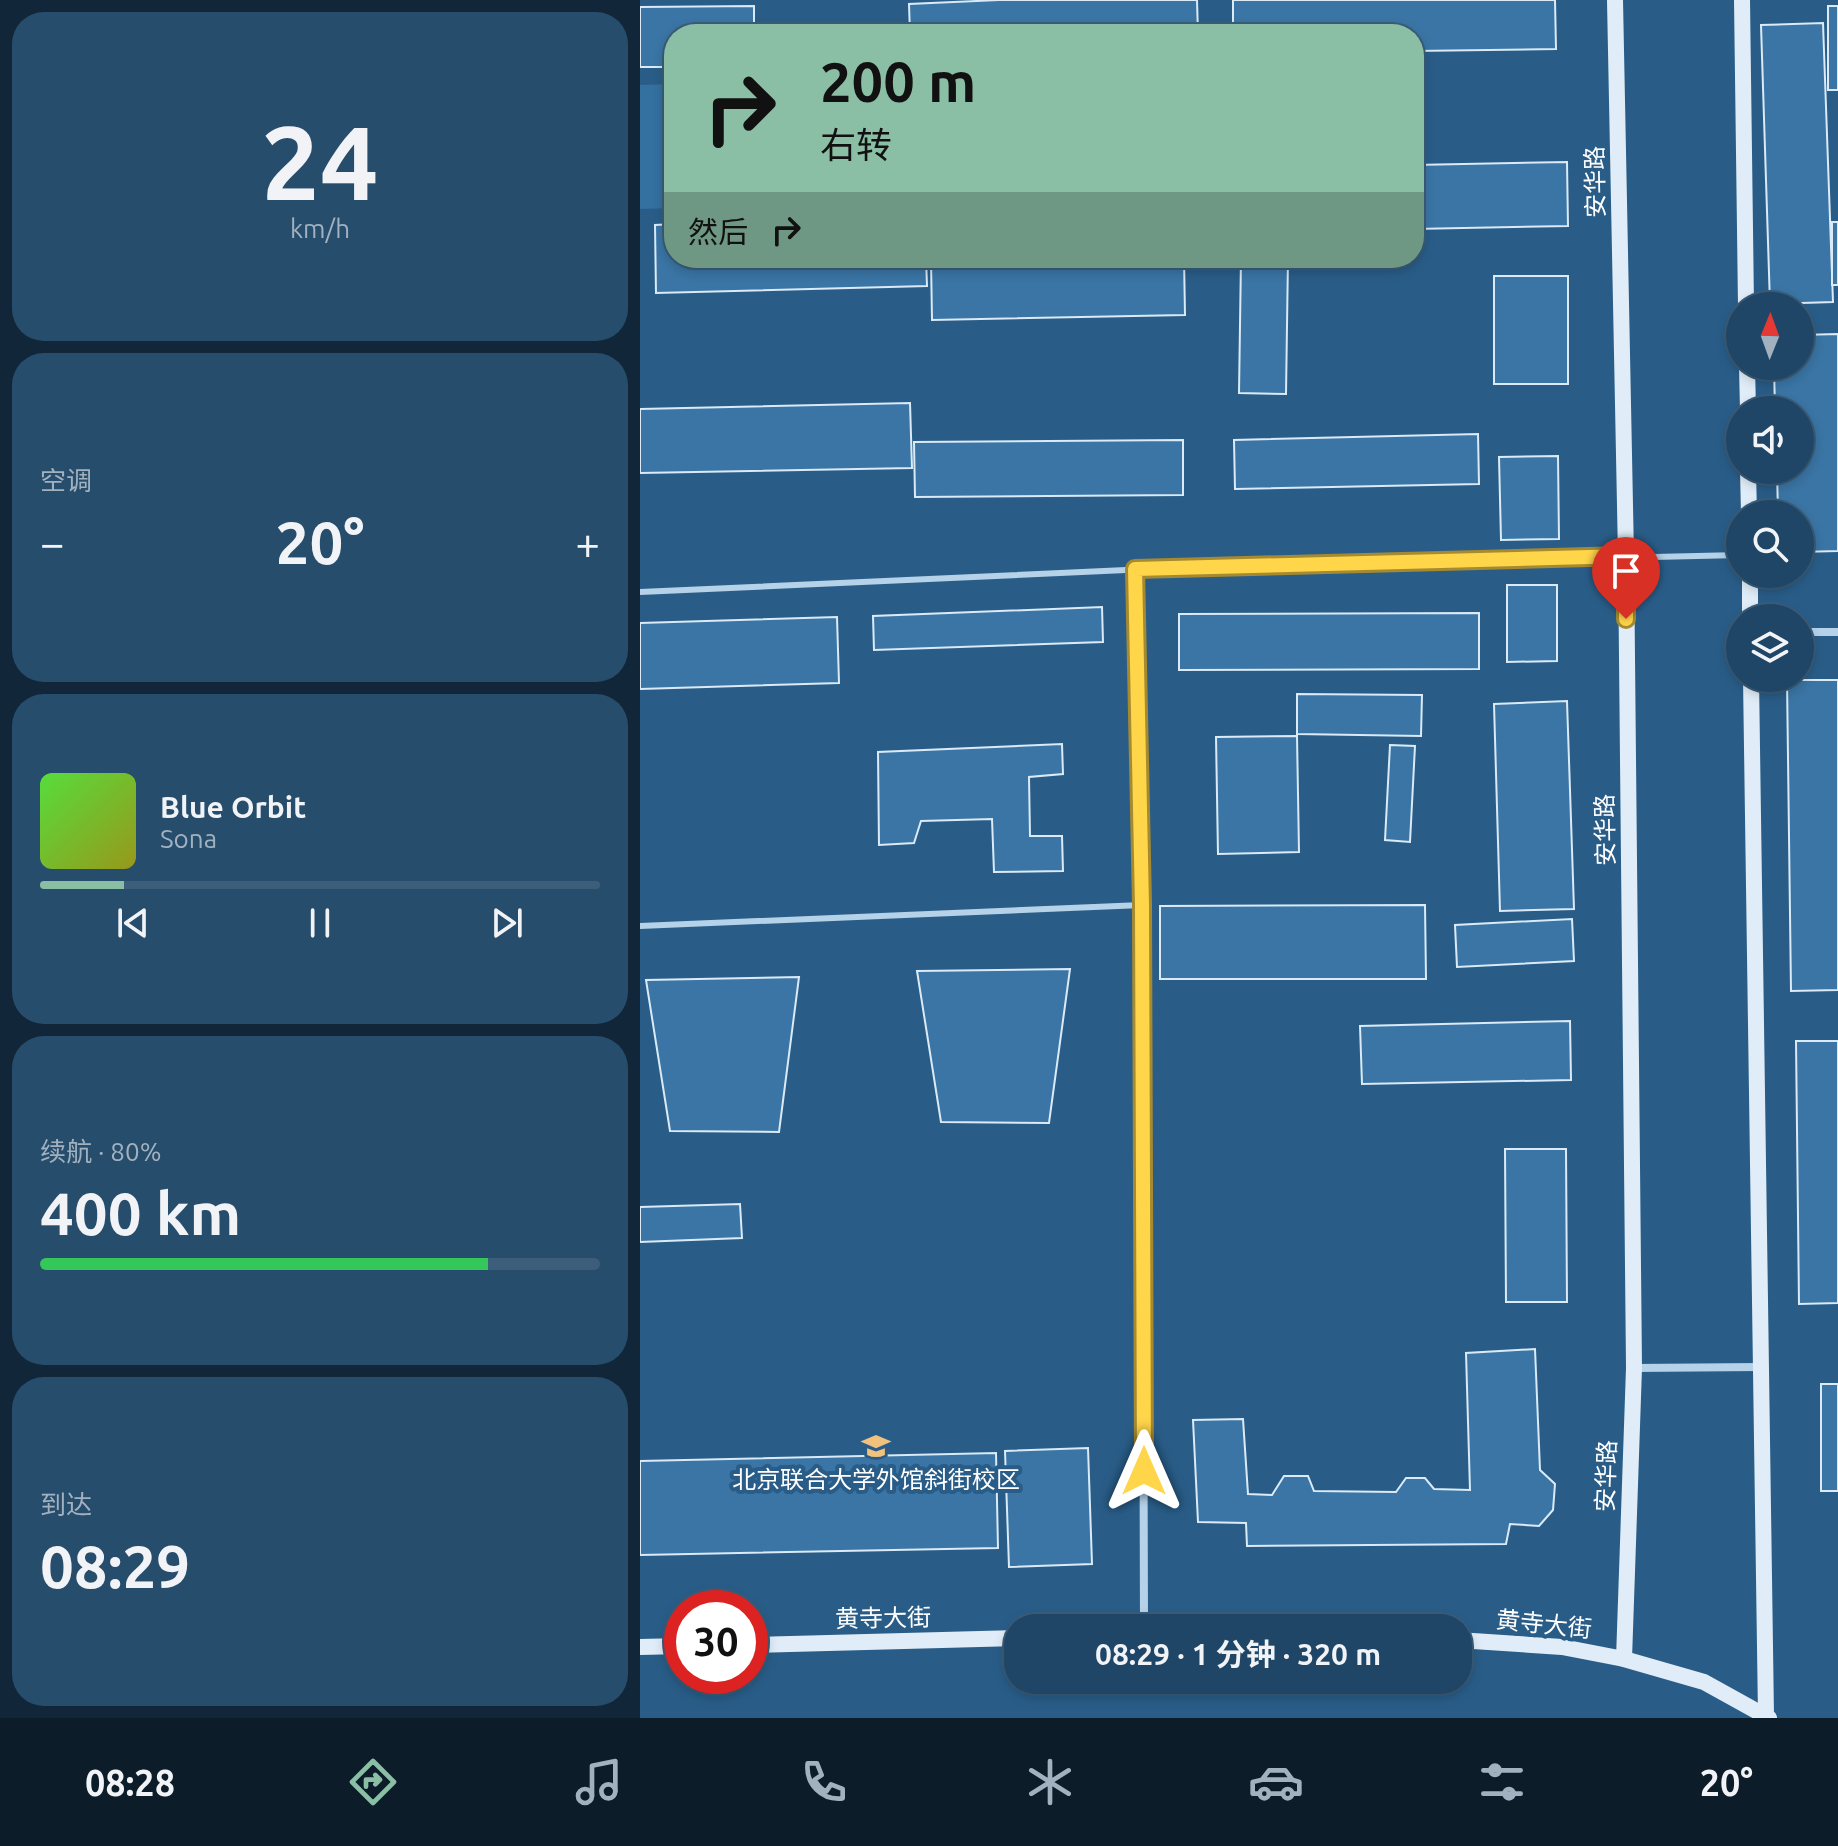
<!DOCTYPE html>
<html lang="zh">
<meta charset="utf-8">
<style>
body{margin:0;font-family:Ubuntu,"Noto Sans SC",sans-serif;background:#274d6c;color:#f1f3f6;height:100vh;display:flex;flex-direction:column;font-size:30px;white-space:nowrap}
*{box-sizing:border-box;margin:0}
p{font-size:26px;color:#a1b1bf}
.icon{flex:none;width:44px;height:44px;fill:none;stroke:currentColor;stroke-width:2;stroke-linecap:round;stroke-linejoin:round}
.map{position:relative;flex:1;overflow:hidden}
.sheet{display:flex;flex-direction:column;gap:12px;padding:12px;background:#112638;width:640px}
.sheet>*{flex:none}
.banner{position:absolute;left:24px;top:24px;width:760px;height:244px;border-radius:32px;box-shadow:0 4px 12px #0003,0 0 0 2px #3c5e7a;background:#8abfa5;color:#111;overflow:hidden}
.needle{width:52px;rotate:1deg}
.fabs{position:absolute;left:1086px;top:292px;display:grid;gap:16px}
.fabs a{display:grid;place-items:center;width:88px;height:88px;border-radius:50%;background:#1f4666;box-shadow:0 4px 12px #0003,0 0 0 2px #3c5e7a;font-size:40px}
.speed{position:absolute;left:24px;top:1590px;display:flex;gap:16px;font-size:40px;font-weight:700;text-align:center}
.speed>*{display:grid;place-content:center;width:104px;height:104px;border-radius:50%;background:#1f4666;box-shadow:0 4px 12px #0003,0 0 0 2px #3c5e7a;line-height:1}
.speed .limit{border:12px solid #d22;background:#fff;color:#111}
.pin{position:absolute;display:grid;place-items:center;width:68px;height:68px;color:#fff;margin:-82px -34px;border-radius:50% 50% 50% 0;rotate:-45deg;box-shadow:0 0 8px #0007}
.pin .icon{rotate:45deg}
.me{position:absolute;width:88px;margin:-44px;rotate:0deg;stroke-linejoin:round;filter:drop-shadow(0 0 6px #0008)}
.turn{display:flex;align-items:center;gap:28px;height:168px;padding:0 24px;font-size:36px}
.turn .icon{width:104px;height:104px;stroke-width:2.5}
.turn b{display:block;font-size:56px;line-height:68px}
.then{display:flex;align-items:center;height:76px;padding:0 24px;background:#0003;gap:16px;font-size:30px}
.big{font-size:60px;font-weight:700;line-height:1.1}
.sheet .tile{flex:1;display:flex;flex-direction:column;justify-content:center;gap:12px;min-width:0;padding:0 28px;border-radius:32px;background:#274d6c}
.sheet .dial{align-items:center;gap:0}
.dial b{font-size:104px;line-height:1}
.song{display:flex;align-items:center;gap:24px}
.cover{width:96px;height:96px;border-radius:12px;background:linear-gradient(135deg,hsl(110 70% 55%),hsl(60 70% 35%))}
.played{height:8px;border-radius:4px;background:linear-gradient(90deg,#8abfa5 15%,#3c5e7a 15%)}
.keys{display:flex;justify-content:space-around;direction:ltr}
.heat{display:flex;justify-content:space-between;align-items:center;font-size:44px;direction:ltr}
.charge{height:12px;border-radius:6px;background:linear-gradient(90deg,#34c759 80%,#3c5e7a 0)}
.trip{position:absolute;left:364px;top:1614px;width:468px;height:80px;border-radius:32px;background:#1f4666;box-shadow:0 4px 12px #0003,0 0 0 2px #3c5e7a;font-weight:700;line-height:80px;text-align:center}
.tab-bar{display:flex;height:128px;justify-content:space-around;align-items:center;background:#0c1c29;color:#a1b1bf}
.tab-bar .icon{width:56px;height:56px}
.tab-bar .on{color:#8abfa5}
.tab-bar b{font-size:36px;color:#f1f3f6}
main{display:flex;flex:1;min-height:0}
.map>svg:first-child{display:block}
.green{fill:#3470a0}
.building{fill:#3a75a5;stroke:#daeaf7;stroke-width:2}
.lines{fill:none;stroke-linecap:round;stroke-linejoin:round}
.lane{stroke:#b6d2e8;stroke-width:6}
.street{stroke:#b6d2e8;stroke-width:8}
.secondary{stroke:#e0edf8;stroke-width:16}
.route-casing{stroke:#a68a30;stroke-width:20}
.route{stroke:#ffd54a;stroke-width:14}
.labels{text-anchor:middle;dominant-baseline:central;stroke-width:8;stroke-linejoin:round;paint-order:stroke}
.street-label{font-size:24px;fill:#fff;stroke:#295d88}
.poi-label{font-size:24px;fill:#fff;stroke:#295d88}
</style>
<main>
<section class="sheet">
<div class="tile dial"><b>24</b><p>km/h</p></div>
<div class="tile"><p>空调</p>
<div class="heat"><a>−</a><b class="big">20°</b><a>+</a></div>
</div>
<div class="tile">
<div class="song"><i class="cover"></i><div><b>Blue Orbit</b><p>Sona</p></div></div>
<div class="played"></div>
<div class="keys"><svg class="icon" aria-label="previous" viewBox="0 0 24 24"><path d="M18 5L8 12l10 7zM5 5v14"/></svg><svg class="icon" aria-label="pause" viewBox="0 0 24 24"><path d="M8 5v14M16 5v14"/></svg><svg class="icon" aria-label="next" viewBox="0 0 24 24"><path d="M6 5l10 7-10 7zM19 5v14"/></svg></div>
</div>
<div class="tile"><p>续航 · 80%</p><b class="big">400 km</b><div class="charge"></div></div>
<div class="tile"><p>到达</p><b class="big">08:29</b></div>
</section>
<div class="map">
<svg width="1198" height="1718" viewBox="0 0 1198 1718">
<rect width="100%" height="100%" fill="#295d88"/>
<!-- green -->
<path class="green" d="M34,84V208L0,209V85Z"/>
<!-- building -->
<g class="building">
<path d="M359,0H557L558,34H270L269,4Z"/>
<path d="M593,0H915L916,49L774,51V34H593Z"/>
<path d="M114,6V34H34V67H0V7Z"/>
<rect x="1188" y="6" width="10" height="84"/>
<path d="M1183,23L1193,302L1130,304L1121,25Z"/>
<path d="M927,162L928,226L774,229V165Z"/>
<rect x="1192" y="222" width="6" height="63"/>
<path d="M34,224V258H286L287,286L16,293L15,225Z"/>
<path d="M405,258H544L545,315L292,320L291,260Z"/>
<path d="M601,258H648L646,394L599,393Z"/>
<rect x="854" y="276" width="74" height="108"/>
<path d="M1198,334V551L1160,552V514H1138L1137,470H1160V410H1135L1134,366H1160V335Z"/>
<path d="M270,403L272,468L0,473V409Z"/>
<path d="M838,434L839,484L595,489L594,440Z"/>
<path d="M543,440V495L275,497L274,442Z"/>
<path d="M918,456L919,539L861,540L859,457Z"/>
<path d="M867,585H917V661L867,662Z"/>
<path d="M462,607L463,642L234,650L233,616Z"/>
<path d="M839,613V669L539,670V614Z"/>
<path d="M197,617L199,683L0,689V623Z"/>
<path d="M1147,680H1198V990L1151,991Z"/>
<path d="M657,694L782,695L781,736L657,734Z"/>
<path d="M927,701L934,909L860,911L854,704Z"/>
<path d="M657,736L659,852L578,854L576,737Z"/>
<path d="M422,744L423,774L389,777L390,836H422L423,871L354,872L352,819L281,821L274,843L239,845L238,752Z"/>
<path d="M750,745L775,746L770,842L745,840Z"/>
<path d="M785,905L786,979H520V906Z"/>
<path d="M932,919L934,961L817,967L815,925Z"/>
<path d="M430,969L409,1123L301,1122L277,971Z"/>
<path d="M159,977L139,1132L30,1131L6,980Z"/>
<path d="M930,1021L931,1080L722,1084L720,1026Z"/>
<path d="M1156,1041H1198V1303L1159,1304Z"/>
<path d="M865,1149H926L927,1302H866Z"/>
<path d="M100,1204L102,1238L0,1242V1207Z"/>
<path d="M895,1349L900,1470L915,1484L913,1510L899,1526L870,1524L866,1544L607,1546L606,1523L558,1522L553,1420L603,1419L608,1494L632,1495L644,1476H668L674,1491L756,1492L766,1478H785L794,1489L830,1490L826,1353Z"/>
<rect x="1181" y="1384" width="17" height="107"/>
<path d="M448,1448L452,1564L369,1567L365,1451Z"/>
<path d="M356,1453L358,1548L0,1555V1461Z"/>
</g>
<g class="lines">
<!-- lane -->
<g class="lane">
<path d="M0,592L530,568L1100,555"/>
<path d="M0,926L502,905"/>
</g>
<!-- street -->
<g class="street">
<path d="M495,569L502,905L504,1628"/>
<path d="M1160,632H1198"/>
<path d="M994,1368L1120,1367"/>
</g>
<!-- secondary -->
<g class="secondary">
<path d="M975,0L986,556L994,1368L984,1659"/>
<path d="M1102,0L1106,306"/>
<path d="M1107,366L1108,410"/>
<path d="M1108,470L1109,514"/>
<path d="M1110,574V618"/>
<path d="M1111,678L1126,1716"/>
<path d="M818,1640L922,1647L984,1659L1064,1682L1129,1718"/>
<path d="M110,1645L378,1638"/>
<path d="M0,1647L42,1646"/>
</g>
</g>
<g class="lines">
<defs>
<path id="route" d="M504,1471L502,905L495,569L986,556V619"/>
</defs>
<!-- route casing -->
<use href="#route" class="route-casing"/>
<!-- route -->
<use href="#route" class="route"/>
</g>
<!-- icons -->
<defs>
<symbol id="university-bare" viewBox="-9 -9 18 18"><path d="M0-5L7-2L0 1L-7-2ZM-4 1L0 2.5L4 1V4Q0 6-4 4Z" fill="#f0c27d" stroke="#295d88" stroke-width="2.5" paint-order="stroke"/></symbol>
</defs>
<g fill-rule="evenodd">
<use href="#university-bare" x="216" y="1426" width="40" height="40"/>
</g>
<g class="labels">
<!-- street labels -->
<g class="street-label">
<text transform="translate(955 182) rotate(-91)">安华路</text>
<text transform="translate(965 830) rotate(-91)">安华路</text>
<text transform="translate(966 1476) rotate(-88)">安华路</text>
<text transform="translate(243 1618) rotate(-1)">黄寺大街</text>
<text transform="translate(904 1624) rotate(6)">黄寺大街</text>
</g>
<!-- poi labels -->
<g class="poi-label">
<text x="236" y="1479">北京联合大学外馆斜街校区</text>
</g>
</g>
</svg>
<div class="fabs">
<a><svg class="needle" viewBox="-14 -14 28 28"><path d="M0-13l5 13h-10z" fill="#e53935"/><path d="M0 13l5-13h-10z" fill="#a1b1bf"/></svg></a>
<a><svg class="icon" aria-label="sound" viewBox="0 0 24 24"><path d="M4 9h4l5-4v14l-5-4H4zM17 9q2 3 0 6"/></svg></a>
<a><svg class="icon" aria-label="search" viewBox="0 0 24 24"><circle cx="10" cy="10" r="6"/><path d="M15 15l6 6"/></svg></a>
<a><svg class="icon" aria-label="layers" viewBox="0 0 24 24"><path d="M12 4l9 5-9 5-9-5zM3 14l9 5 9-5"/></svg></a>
</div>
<div class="speed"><div class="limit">30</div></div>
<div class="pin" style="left:986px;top:619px;background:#d93025"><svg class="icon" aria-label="arrive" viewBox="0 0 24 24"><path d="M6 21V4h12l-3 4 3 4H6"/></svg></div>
<svg class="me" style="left:504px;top:1471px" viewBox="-20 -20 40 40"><path d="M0-17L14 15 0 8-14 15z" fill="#ffd54a" stroke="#fff" stroke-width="4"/></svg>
<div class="trip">08:29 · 1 分钟 · 320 m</div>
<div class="banner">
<div class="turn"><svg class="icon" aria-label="right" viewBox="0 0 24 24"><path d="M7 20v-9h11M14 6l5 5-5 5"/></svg><div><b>200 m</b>右转</div></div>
<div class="then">然后<svg class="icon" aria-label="right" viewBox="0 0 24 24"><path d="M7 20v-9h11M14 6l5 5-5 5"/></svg></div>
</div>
</div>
</main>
<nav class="tab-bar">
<b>08:28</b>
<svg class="icon on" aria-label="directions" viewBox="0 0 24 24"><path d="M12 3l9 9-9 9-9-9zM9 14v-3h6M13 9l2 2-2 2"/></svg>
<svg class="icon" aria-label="music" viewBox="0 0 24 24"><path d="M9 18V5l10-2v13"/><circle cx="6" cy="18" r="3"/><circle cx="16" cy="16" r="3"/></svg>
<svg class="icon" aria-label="phone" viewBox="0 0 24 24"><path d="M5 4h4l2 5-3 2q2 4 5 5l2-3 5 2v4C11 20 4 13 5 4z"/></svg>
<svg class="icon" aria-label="climate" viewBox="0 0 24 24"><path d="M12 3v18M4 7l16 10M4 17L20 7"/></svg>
<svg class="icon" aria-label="car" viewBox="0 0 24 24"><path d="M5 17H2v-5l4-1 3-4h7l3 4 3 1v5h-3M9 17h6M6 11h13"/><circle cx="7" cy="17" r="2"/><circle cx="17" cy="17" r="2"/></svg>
<svg class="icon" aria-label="filters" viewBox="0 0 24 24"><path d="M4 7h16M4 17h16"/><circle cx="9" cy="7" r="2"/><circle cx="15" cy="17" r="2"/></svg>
<b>20°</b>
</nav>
